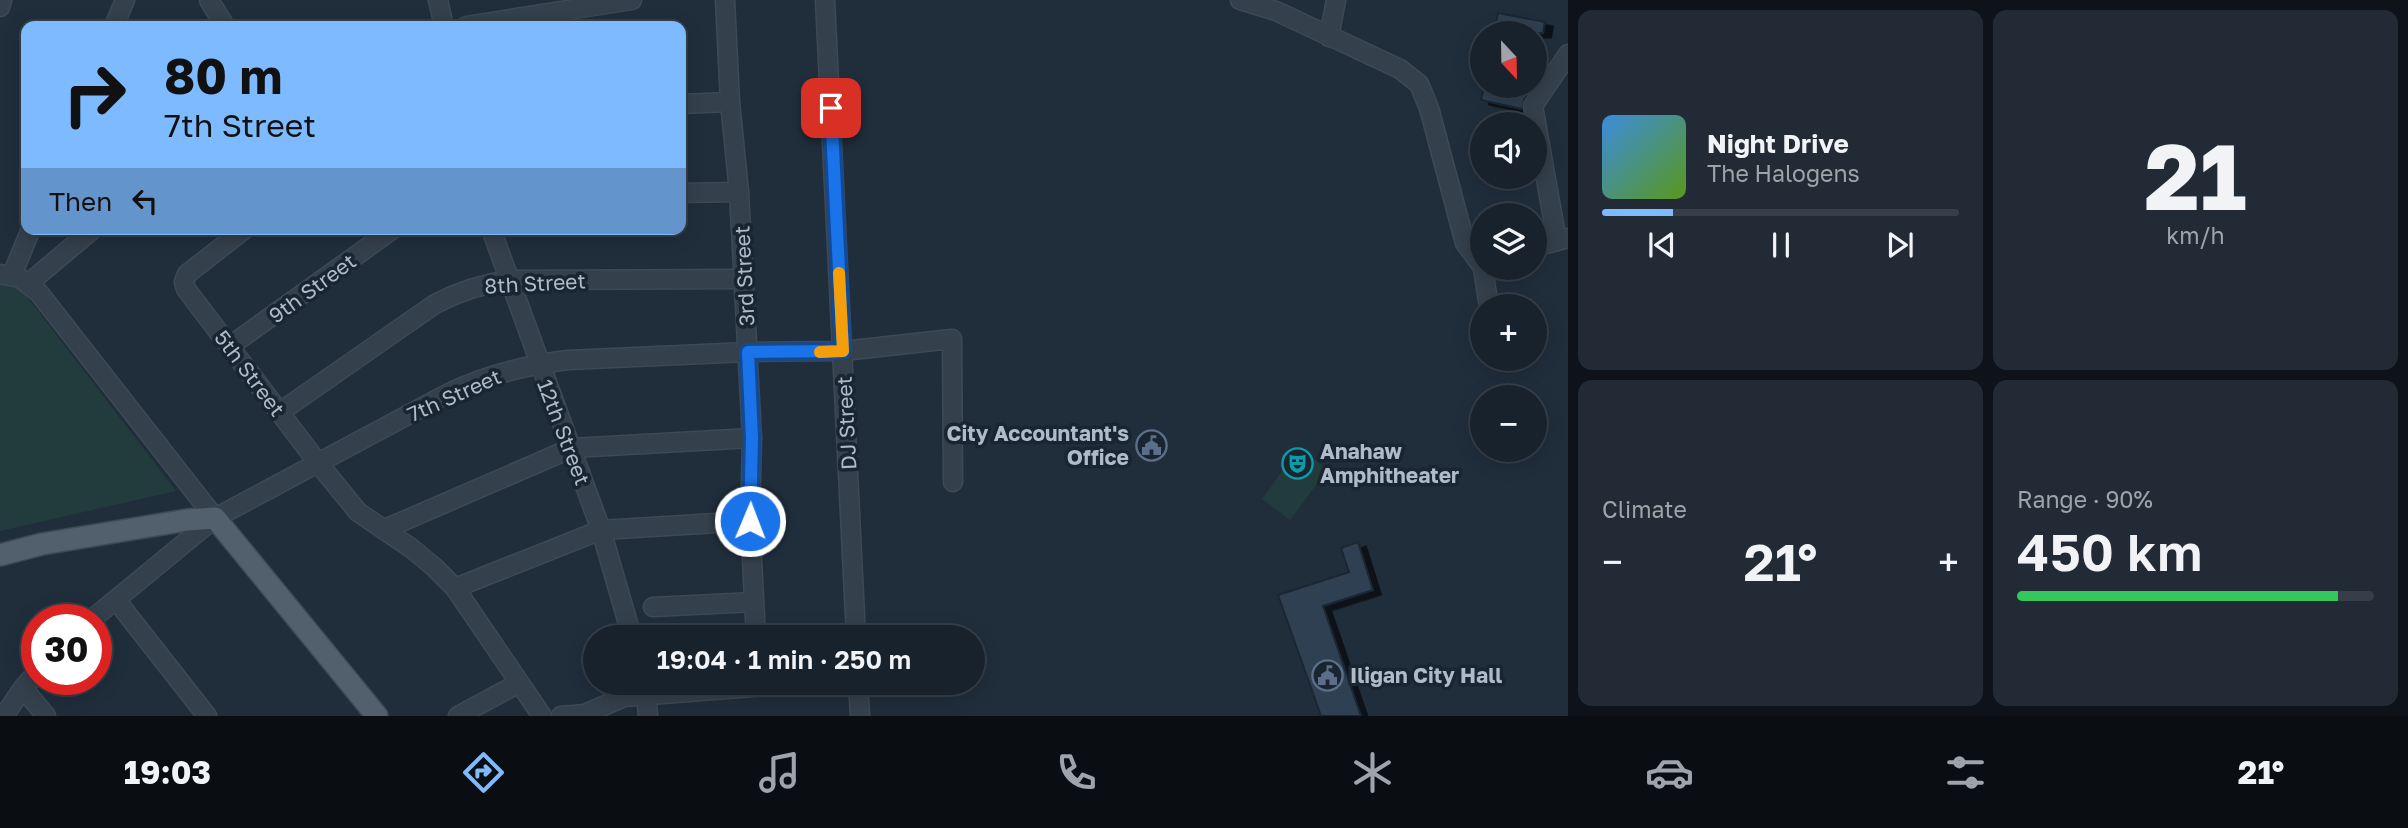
<!DOCTYPE html>
<meta charset="utf-8">
<style>
body{margin:0;font-family:"Golos Text",sans-serif;background:#212a35;color:#f1f3f6;height:100vh;display:flex;flex-direction:column;font-size:26px;white-space:nowrap}
*{box-sizing:border-box;margin:0}
p{font-size:23px;color:#9fa4aa}
.icon{flex:none;width:38px;height:38px;fill:none;stroke:currentColor;stroke-width:2;stroke-linecap:round;stroke-linejoin:round}
.map{position:relative;flex:1;overflow:hidden}
.side{display:flex;flex-direction:column;gap:10px;padding:10px;background:#0d1319;width:840px}
.side>*{flex:none}
.hud{position:absolute;left:21px;top:21px;width:665px;height:214px;border-radius:14px;box-shadow:0 4px 18px #0003,0 0 0 2px #363f49;background:#7dbaff;color:#111;overflow:hidden}
.needle{width:46px;rotate:158deg}
.buttons{position:absolute;left:1470px;top:21px;display:grid;gap:14px}
.buttons a{display:grid;place-items:center;width:77px;height:77px;border-radius:50%;background:#18222d;box-shadow:0 4px 18px #0003,0 0 0 2px #363f49;font-size:35px}
.speed{position:absolute;left:21px;top:604px;display:flex;gap:14px;font-size:35px;font-weight:700;text-align:center}
.speed>*{display:grid;place-content:center;width:91px;height:91px;border-radius:50%;background:#18222d;box-shadow:0 4px 18px #0003,0 0 0 2px #363f49;line-height:1}
.speed .limit{border:10px solid #d22;background:#fff;color:#111}
.pin{position:absolute;display:grid;place-items:center;width:60px;height:60px;color:#fff;margin:-30px;border-radius:14px;box-shadow:0 4px 10px #0006}
.me{position:absolute;width:77px;margin:-38px;rotate:1deg;stroke-linejoin:round;filter:drop-shadow(0 0 5px #0008)}
.turn{display:flex;align-items:center;gap:24px;height:147px;padding:0 28px;font-size:32px}
.turn .icon{width:91px;height:91px;stroke-width:2.5}
.turn b{display:block;font-size:49px;line-height:60px}
.then{display:flex;align-items:center;height:66px;padding:0 28px;background:#0003;gap:14px;font-size:26px}
.big{font-size:52px;font-weight:600;line-height:1.1}
.side .widget{flex:1;display:flex;flex-direction:column;justify-content:center;gap:10px;min-width:0;padding:0 24px;border-radius:14px;background:#212a35}
.side .dial{align-items:center;gap:0}
.dial b{font-size:91px;line-height:1}
.song{display:flex;align-items:center;gap:21px}
.cover{width:84px;height:84px;border-radius:10px;background:linear-gradient(135deg,hsl(210 70% 55%),hsl(90 70% 35%))}
.played{height:7px;border-radius:4px;background:linear-gradient(90deg,#7dbaff 20%,#363f49 20%)}
.keys{display:flex;justify-content:space-around;direction:ltr}
.heat{display:flex;justify-content:space-between;align-items:center;font-size:38px;direction:ltr}
.charge{height:10px;border-radius:5px;background:linear-gradient(90deg,#34c759 90%,#363f49 0)}
.side .tiles{flex:1;display:grid;gap:10px;grid-template-columns:repeat(2,1fr)}
.trip{position:absolute;left:583px;top:625px;width:402px;height:70px;border-radius:35px;background:#18222d;box-shadow:0 4px 18px #0003,0 0 0 2px #363f49;font-weight:600;line-height:70px;text-align:center}
.dock{display:flex;height:112px;justify-content:space-around;align-items:center;background:#0a0e12;color:#9fa4aa}
.dock .icon{width:49px;height:49px}
.dock .on{color:#7dbaff}
.dock b{font-size:32px;color:#f1f3f6}
main{display:flex;flex:1;min-height:0}
.map>svg:first-child{display:block}
.green{fill:#223c3d}
.building{fill:#2f4051;stroke:#1b2733;stroke-width:2;filter:url(#shadow)}
.lines{fill:none;stroke-linecap:round;stroke-linejoin:round}
.minor-casing{stroke:#3d4955;stroke-width:21}
.major-casing{stroke:#3d4955;stroke-width:24}
.minor{stroke:#34404c;stroke-width:18}
.major{stroke:#525f6d;stroke-width:21}
.route-casing{stroke:#114b97;stroke-width:18}
.route{stroke:#1a73e8;stroke-width:12}
.slow{stroke:#f59e0b;stroke-width:12}
.labels{text-anchor:middle;dominant-baseline:central;stroke-width:7;stroke-linejoin:round;paint-order:stroke}
.street-label{font-size:21px;fill:#afbbc8;stroke:#192531}
.poi-label{font-size:21px;font-weight:bold;fill:#afbbc8;stroke:#192531;text-anchor:start}
</style>
<main>
<div class="map">
<svg width="1568" height="716" viewBox="0 0 1568 716">
<defs>
<filter id="shadow"><feDropShadow dx="8" dy="4.5" stdDeviation="0" flood-color="#0009"/></filter>
</defs>
<rect width="100%" height="100%" fill="#202e3c"/>
<!-- green -->
<g class="green">
<path d="M15,281L176,491L0,531V282Z"/>
<path d="M1299,448L1328,469L1290,520L1262,499Z"/>
</g>
<!-- building -->
<g class="building">
<path d="M1498,13L1545,22L1543,33H1494Z"/>
<path d="M1484,86H1532L1524,100L1522,109L1481,100Z"/>
<path d="M1358,542L1373,590L1323,606L1361,716H1321L1278,595L1349,572L1341,548Z"/>
</g>
<g class="lines">
<defs>
<g id="minor">
<path d="M209,0L225,26"/>
<path d="M438,0L444,26"/>
<path d="M725,0L730,102L739,192L752,438L750,521L756,637"/>
<path d="M825,0L856,637"/>
<path d="M1240,0L1276,11L1400,69L1419,84L1429,108L1465,243L1482,266"/>
<path d="M0,7L2,0"/>
<path d="M114,26L125,0"/>
<path d="M466,26L632,0"/>
<path d="M1329,37L1336,0"/>
<path d="M681,104L730,102"/>
<path d="M681,193L739,192"/>
<path d="M245,229L187,274L184,282L186,289L318,463L358,512L411,548L434,567L455,588L542,716"/>
<path d="M491,229L601,530L632,637"/>
<path d="M1557,241L1533,106L1568,54"/>
<path d="M1535,247L1568,238"/>
<path d="M1483,268L1488,301"/>
<path d="M0,274L20,278L39,293L215,518"/>
<path d="M12,275L31,229"/>
<path d="M29,283L93,229"/>
<path d="M230,346L393,229"/>
<path d="M280,412L435,304C460,291 482,284 510,280L744,279"/>
<path d="M385,529L572,448L752,438"/>
<path d="M455,588L601,530L750,521"/>
<path d="M116,600L207,716"/>
<path d="M653,607L754,602"/>
<path d="M91,620L215,518L449,393C487,375 526,365 568,360L748,352L843,351L952,339L953,482"/>
<path d="M645,682L648,716"/>
<path d="M858,682L860,716"/>
<path d="M23,688L46,716"/>
<path d="M4,716L23,688L37,672"/>
<path d="M458,716L519,683"/>
<path d="M561,716L585,714L624,697L818,682"/>
</g>
<path id="major" d="M0,555L42,544L187,520L215,518L377,716"/>
</defs>
<!-- minor casing -->
<use href="#minor" class="minor-casing"/>
<!-- major casing -->
<use href="#major" class="major-casing"/>
<!-- minor -->
<use href="#minor" class="minor"/>
<!-- major -->
<use href="#major" class="major"/>
</g>
<g class="lines">
<defs>
<path id="route" d="M750,521L752,438L748,352L843,351L831,108"/>
</defs>
<!-- route casing -->
<use href="#route" class="route-casing"/>
<!-- route -->
<use href="#route" class="route"/>
<!-- slow -->
<path class="slow" d="M820,352L843,351L839,273"/>
</g>
<!-- icons -->
<defs>
<symbol id="civic-ring" viewBox="-11 -11 22 22"><circle r="9.5" fill="#192531" stroke="#5c6f8a" stroke-width="1.5"/><path d="M-.6-6.5H3V-4.5H.6V-3L4-1V1h2V6H-6V1h2V-1L-.6-3ZM-1.2 2.5V6h2.4V2.5Z" fill="#5c6f8a"/></symbol>
<symbol id="theatre-ring" viewBox="-11 -11 22 22"><circle r="9.5" fill="#192531" stroke="#0f9aa8" stroke-width="1.5"/><path d="M-5-5.5Q0-4 5-5.5V0Q5 5 0 6Q-5 5-5 0ZM-3.3-2.5H-1v1.5H-3.3ZM1-2.5H3.3v1.5H1ZM-2.8 1Q0 5.5 2.8 1Z" fill="#0f9aa8"/></symbol>
</defs>
<g fill-rule="evenodd">
<use href="#civic-ring" x="1134" y="428" width="35" height="35"/>
<use href="#theatre-ring" x="1280" y="446" width="35" height="35"/>
<use href="#civic-ring" x="1310" y="658" width="35" height="35"/>
</g>
<g class="labels">
<!-- street labels -->
<g class="street-label">
<text transform="translate(744 276) rotate(-93)">3rd Street</text>
<text transform="translate(535 283) rotate(-3)">8th Street</text>
<text transform="translate(312 288) rotate(-36)">9th Street</text>
<text transform="translate(250 373) rotate(53)">5th Street</text>
<text transform="translate(454 395) rotate(-24)">7th Street</text>
<text transform="translate(846 423) rotate(-93)">DJ Street</text>
<text transform="translate(564 432) rotate(69)">12th Street</text>
</g>
<!-- poi labels -->
<g class="poi-label">
<text x="1129" y="433" text-anchor="end">City Accountant's<tspan x="1129" dy="24">Office</tspan></text>
<text x="1320" y="451">Anahaw<tspan x="1320" dy="24">Amphitheater</tspan></text>
<text x="1350" y="675">Iligan City Hall</text>
</g>
</g>
</svg>
<div class="buttons">
<a><svg class="needle" viewBox="-14 -14 28 28"><path d="M0-13l5 13h-10z" fill="#e53935"/><path d="M0 13l5-13h-10z" fill="#9fa4aa"/></svg></a>
<a><svg class="icon" aria-label="sound" viewBox="0 0 24 24"><path d="M4 9h4l5-4v14l-5-4H4zM17 9q2 3 0 6"/></svg></a>
<a><svg class="icon" aria-label="layers" viewBox="0 0 24 24"><path d="M12 4l9 5-9 5-9-5zM3 14l9 5 9-5"/></svg></a>
<a>+</a>
<a>−</a>
</div>
<div class="speed"><div class="limit">30</div></div>
<div class="pin" style="left:831px;top:108px;background:#d93025"><svg class="icon" aria-label="arrive" viewBox="0 0 24 24"><path d="M6 21V4h12l-3 4 3 4H6"/></svg></div>
<svg class="me" style="left:750px;top:521px" viewBox="-20 -20 40 40"><circle r="17" fill="#1a73e8" stroke="#fff" stroke-width="3"/><path d="M0-11L8 9 0 5-8 9z" fill="#fff"/></svg>
<div class="trip">19:04 · 1 min · 250 m</div>
<div class="hud">
<div class="turn"><svg class="icon" aria-label="right" viewBox="0 0 24 24"><path d="M7 20v-9h11M14 6l5 5-5 5"/></svg><div><b>80 m</b>7th Street</div></div>
<div class="then">Then<svg class="icon" aria-label="left" viewBox="0 0 24 24"><path d="M17 20v-9H6M10 6l-5 5 5 5"/></svg></div>
</div>
</div>
<section class="side">
<div class="tiles">
<div class="widget">
<div class="song"><i class="cover"></i><div><b>Night Drive</b><p>The Halogens</p></div></div>
<div class="played"></div>
<div class="keys"><svg class="icon" aria-label="previous" viewBox="0 0 24 24"><path d="M18 5L8 12l10 7zM5 5v14"/></svg><svg class="icon" aria-label="pause" viewBox="0 0 24 24"><path d="M8 5v14M16 5v14"/></svg><svg class="icon" aria-label="next" viewBox="0 0 24 24"><path d="M6 5l10 7-10 7zM19 5v14"/></svg></div>
</div>
<div class="widget dial"><b>21</b><p>km/h</p></div>
<div class="widget"><p>Climate</p>
<div class="heat"><a>−</a><b class="big">21°</b><a>+</a></div>
</div>
<div class="widget"><p>Range · 90%</p><b class="big">450 km</b><div class="charge"></div></div>
</div>
</section>
</main>
<nav class="dock">
<b>19:03</b>
<svg class="icon on" aria-label="directions" viewBox="0 0 24 24"><path d="M12 3l9 9-9 9-9-9zM9 14v-3h6M13 9l2 2-2 2"/></svg>
<svg class="icon" aria-label="music" viewBox="0 0 24 24"><path d="M9 18V5l10-2v13"/><circle cx="6" cy="18" r="3"/><circle cx="16" cy="16" r="3"/></svg>
<svg class="icon" aria-label="phone" viewBox="0 0 24 24"><path d="M5 4h4l2 5-3 2q2 4 5 5l2-3 5 2v4C11 20 4 13 5 4z"/></svg>
<svg class="icon" aria-label="climate" viewBox="0 0 24 24"><path d="M12 3v18M4 7l16 10M4 17L20 7"/></svg>
<svg class="icon" aria-label="car" viewBox="0 0 24 24"><path d="M5 17H2v-5l4-1 3-4h7l3 4 3 1v5h-3M9 17h6M6 11h13"/><circle cx="7" cy="17" r="2"/><circle cx="17" cy="17" r="2"/></svg>
<svg class="icon" aria-label="filters" viewBox="0 0 24 24"><path d="M4 7h16M4 17h16"/><circle cx="9" cy="7" r="2"/><circle cx="15" cy="17" r="2"/></svg>
<b>21°</b>
</nav>
